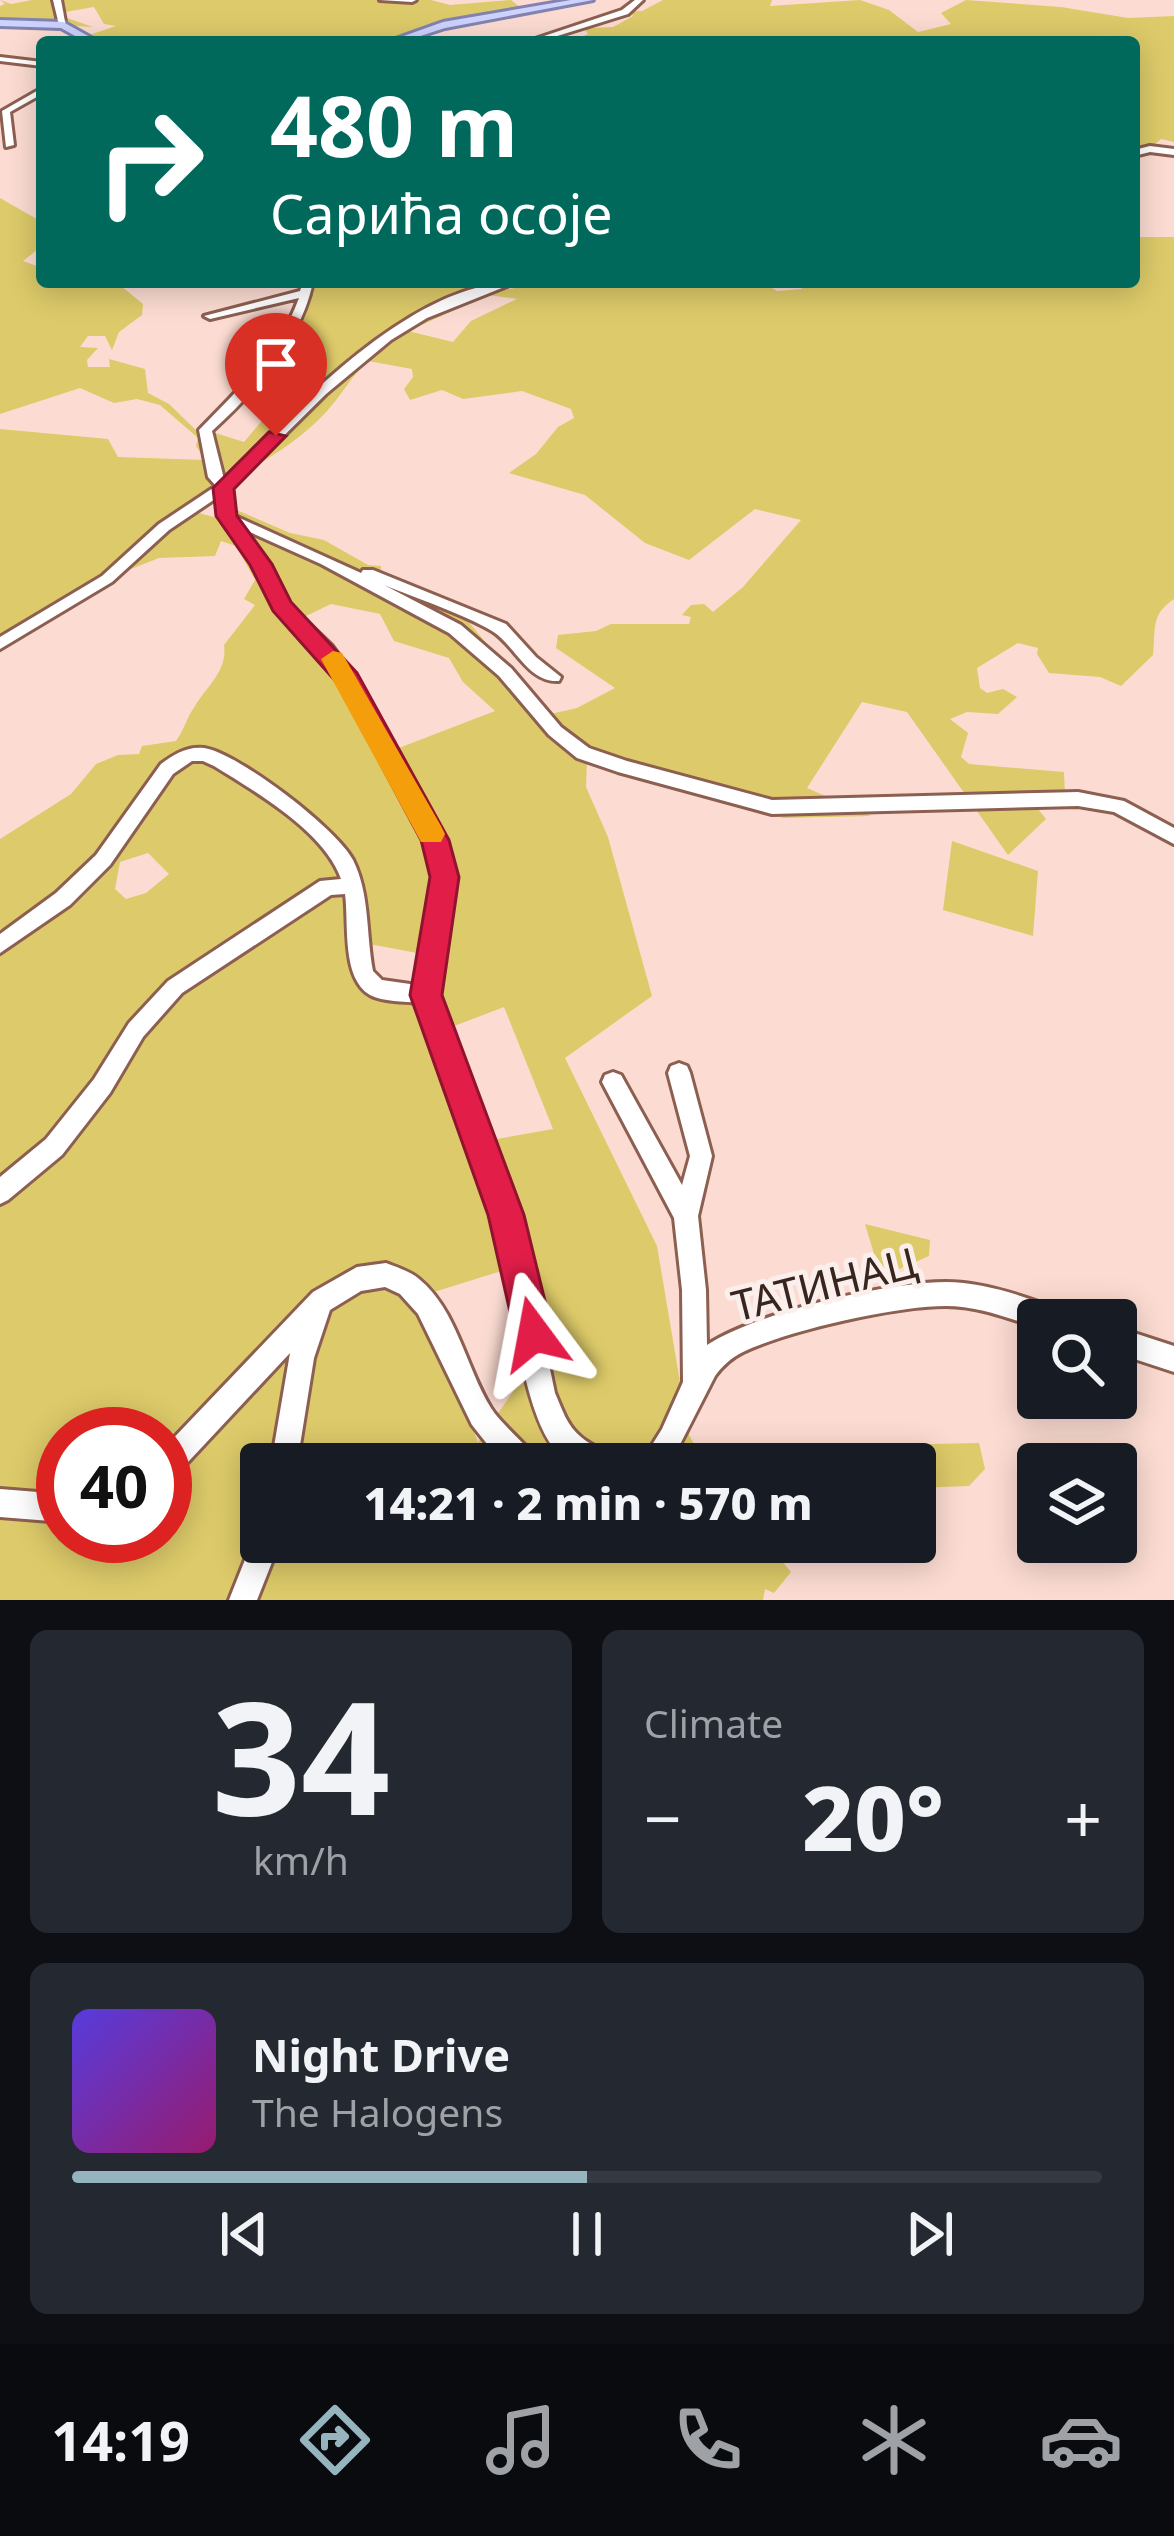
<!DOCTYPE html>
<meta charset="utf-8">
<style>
body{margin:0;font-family:"Noto Sans",sans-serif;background:#242831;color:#f1f3f6;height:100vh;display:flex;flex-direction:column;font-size:45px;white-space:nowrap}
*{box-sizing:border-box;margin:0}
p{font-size:39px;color:#9ea1a6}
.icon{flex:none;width:66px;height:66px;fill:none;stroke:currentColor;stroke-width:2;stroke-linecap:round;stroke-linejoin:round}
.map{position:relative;height:1600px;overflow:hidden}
.details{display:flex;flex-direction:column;gap:30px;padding:30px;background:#0d0f14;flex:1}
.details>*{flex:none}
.banner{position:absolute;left:36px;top:36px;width:1104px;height:252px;border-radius:12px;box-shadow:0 6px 30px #0003;background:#00695c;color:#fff;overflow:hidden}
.controls{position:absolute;left:1017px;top:1299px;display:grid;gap:24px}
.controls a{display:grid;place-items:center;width:120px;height:120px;border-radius:12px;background:#171b24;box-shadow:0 6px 30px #0003;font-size:60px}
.speed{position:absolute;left:36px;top:1407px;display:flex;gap:24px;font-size:60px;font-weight:700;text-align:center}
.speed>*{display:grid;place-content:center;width:156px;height:156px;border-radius:50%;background:#171b24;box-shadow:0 6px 30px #0003;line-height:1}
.speed .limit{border:18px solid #d22;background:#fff;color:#111}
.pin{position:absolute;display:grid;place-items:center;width:102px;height:102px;color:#fff;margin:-123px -51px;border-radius:50% 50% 50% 0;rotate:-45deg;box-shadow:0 0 12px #0007}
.pin .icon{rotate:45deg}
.me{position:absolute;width:132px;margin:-66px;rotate:347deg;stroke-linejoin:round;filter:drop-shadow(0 0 9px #0008)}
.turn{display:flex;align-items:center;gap:42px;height:252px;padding:0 36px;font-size:54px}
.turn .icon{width:156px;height:156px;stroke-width:2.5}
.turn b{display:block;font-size:84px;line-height:102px}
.big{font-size:90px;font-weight:800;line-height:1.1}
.details .widget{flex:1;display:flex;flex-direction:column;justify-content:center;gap:18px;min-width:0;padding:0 42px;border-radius:18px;background:#242831}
.details .dial{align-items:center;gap:0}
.dial b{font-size:156px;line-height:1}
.song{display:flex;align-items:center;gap:36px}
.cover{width:144px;height:144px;border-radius:18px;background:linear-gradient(135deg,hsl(250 70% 55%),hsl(320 70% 35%))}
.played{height:12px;border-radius:6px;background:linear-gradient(90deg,#95b4be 50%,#363941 50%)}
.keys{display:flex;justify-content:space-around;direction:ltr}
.heat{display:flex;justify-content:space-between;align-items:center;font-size:66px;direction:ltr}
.details .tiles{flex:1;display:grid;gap:30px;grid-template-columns:1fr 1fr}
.widget:last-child{grid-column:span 2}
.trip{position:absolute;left:240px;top:1443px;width:696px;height:120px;border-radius:12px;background:#171b24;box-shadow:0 6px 30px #0003;font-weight:800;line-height:120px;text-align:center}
.menu{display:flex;height:192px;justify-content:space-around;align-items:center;background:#090b0e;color:#9ea1a6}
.menu .icon{width:84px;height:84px}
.menu .on{color:#95b4be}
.menu b{font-size:54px;color:#f1f3f6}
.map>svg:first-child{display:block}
.green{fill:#ddca6a;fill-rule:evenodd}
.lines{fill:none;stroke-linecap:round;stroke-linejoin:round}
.minor-casing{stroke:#8c5f51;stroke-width:6}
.major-casing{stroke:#8383b0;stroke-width:6}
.minor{fill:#fff;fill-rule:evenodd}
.major{fill:#cdd3fe;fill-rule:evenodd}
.route{fill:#e11d48;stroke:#92132f;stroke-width:3}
.slow{fill:#f59e0b}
.labels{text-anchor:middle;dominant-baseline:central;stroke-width:10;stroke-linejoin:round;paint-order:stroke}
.near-street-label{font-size:42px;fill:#38251f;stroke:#faefeb}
</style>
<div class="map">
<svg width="1174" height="1600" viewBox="0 0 1174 1600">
<rect width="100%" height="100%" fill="#fcdcd2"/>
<!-- green -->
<g class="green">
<path d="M0,0L11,4L32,0H431L450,5L511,0L525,11L433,26L387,42H100L92,34L116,26L104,24L94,7L65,12L67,18L93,27L3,22L0,28V6L5,4Z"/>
<path d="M663,0H772L770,6L860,0L889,10L918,32L951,24L941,13L966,0L1061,7L1128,18L1174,16V142L1161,139L1134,161V42H568L588,34L585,30L590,28L613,27L633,16L630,11H642Z"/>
<path d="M0,198L42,222V246L23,261L42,268V282H116L143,304L142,315L119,332L112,350L105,336H88L80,347L98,348L87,360L88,367H110L109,359L145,369L148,393L169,404L201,435L267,359L285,322L314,293L308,282H505L417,313L359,349L356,364C469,258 621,282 763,282L777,291L802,289L796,282H1134V237H1174V599C1150,615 1156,629 1153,655L1121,686L1100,677L1049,673L1037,654L1038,648L1018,643L977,668L980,688L987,693L1003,689L1017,697L998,714L967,712L950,719L968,733L961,757L969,764L1064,772L1065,795L1034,804L1046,819L1008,855L907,712L862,702L807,788L871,816L783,818L587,760L586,787L608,837L652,996L565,1058L657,1246L689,1435L705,1464H641L644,1461L571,1453L588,1464H261V1542H766L791,1572L774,1593L765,1589L763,1600H0V944L8,935L0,929V839L71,794L96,764L118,755L139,754L142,746L176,741C184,730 187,717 195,706C206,687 228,671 224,645L255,605L244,599L255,580L236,546L221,541L215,556L159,558L131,569L0,647V429L108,439L118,457L205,460L196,446L198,438L160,405L137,399L114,403L80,388L0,414ZM488,295L517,299L471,321L453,342L408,331ZM280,355L311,363L244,442L212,432L240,389ZM368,361L412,369L413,377L404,389L410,400L442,390L463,399L522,391L571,409L574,418L558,427L536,454L509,473L585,495L645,543L689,560L755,509L801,520L743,587L713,612L704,604L691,605L682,615L691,617L689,624H611L596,631L558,635L556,648L615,688L577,708L546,715L462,614L380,581L381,566L368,565L324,540L290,533L232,508L221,519L199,513L164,521C216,482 282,461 327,411C342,395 351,376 368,361ZM331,604L380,614L394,641L449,658L463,682L495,711L391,751L373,739L358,694L302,618ZM148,853L169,874L146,893L126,899L115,889L120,862ZM369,944L428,955L418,989L381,983L366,961ZM504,1007L553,1129L491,1140L449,1028ZM511,1268L531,1366L478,1442L439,1344L421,1326L437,1302L434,1292ZM63,1434H165V1536H63Z"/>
<path d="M952,841L1038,871L1033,936L943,910Z"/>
<path d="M865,1224L930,1240L929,1256L881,1277Z"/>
<path d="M979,1443L985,1469L969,1486L915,1488V1464H794L792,1447Z"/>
</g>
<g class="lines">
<defs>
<g id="minor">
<path d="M53,0H61L66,27L59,25Z"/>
<path d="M380,0H416L412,2Z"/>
<path d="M635,0H643L628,14L538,42H526L622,10Z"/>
<path d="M0,57L42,62V66L0,61Z"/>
<path d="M42,88V94L10,112L14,145L6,147L2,111Z"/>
<path d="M1150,146L1174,149V155L1150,152L1134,156V150Z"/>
<path d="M303,282H313C301,340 256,391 212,431L224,479C296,409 410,282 517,282L427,318L391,340L326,394L231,488L233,515L361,573L363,570H373L506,624L536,657L561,677L559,681C528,683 515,645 492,631C464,614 415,598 384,585L461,625L511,668L561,727L589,748L627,761L772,800L1078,792L1124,801L1174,828V844L1114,812L1078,806L772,814L618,772L577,758L549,735L499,676L449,633L321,564L243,529L267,564L287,603L332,646L354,676L444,840L454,877L436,995L518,1215L555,1393C562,1409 567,1426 581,1437C593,1447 605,1449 611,1464C592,1464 574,1468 559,1454C518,1413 511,1272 494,1213C473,1142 443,1073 419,1003C404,1001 383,1002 370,995C341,978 349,923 345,894L331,895L182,993L143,1037L110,1093L62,1155L8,1200L0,1204V1177L46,1139L94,1079L129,1023L168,981L320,881L341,879C324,831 256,792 214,766L203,761H192L173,774L110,865L70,905L0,953V934L56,893L96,855L161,764C173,755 187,746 204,748C238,753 337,829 353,860C370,894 366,934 373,971L382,980L417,985L434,877L426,840L341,683L320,654L276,610L253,565L219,516L218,497L169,530L112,582L0,649V637L102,576L159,524L216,486L208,477L199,430C238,389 279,353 299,298L210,319L204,316L300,291Z"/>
<path d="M679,1063L687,1066L690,1073L712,1156L698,1216L706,1290L707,1345C756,1313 886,1282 946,1282C984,1282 1027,1297 1062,1311L1066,1320H1038V1328C1009,1318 977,1306 946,1306C896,1306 789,1330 743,1352C731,1358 723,1365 715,1376L670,1464H640L662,1429L683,1382L682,1290L674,1218L602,1082L605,1075L613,1072L621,1075L682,1185L690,1156L668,1073L671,1066Z"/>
<path d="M386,1263C396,1267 410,1271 419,1279C457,1310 466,1368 491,1408C503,1427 533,1449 539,1464H503L472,1425L418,1314L400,1294L385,1287L361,1291L330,1310L314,1358L297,1464H271L290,1353L175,1476L165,1480V1447L313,1292L357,1267Z"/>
<path d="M1116,1327L1174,1346V1372L1116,1353Z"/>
<path d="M0,1489L63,1494V1522L0,1517Z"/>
<path d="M261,1530V1542H280L257,1600H229L256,1532Z"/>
</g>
<g id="major">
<path d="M571,0H593L445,28L402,42H387L443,22Z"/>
<path d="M0,20L63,22L99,42H86L61,28L0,26Z"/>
</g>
</defs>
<!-- minor casing -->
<use href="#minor" class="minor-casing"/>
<!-- major casing -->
<use href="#major" class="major-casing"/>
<!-- minor -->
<use href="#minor" class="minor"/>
<!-- major -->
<use href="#major" class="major"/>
</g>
<!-- route -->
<path class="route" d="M269,432L286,436L234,489L237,516L272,564L291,602L357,673L449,840L459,877L442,995L524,1215L553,1334L547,1347L534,1353L520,1347L515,1334L488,1215L410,995L430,877L421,840L338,684L273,611L250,565L216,516L213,488Z"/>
<!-- slow -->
<path class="slow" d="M333,651L342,653L441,826L445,834L441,842H421L321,659Z"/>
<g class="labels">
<!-- near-street labels -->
<g class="near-street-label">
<text transform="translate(824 1283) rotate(-14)">ТАТИНАЦ</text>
</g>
</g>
</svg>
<div class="controls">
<a><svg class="icon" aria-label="search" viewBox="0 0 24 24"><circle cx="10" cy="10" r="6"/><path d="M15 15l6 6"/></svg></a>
<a><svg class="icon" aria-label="layers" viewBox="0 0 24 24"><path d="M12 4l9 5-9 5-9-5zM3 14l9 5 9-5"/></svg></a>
</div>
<div class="speed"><div class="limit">40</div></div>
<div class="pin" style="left:276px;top:436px;background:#d93025"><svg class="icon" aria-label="arrive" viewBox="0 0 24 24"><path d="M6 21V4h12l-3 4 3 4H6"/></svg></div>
<svg class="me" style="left:534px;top:1334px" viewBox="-20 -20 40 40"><path d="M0-17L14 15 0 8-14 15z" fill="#e11d48" stroke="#fff" stroke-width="4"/></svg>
<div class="trip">14:21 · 2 min · 570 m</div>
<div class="banner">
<div class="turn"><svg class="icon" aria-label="right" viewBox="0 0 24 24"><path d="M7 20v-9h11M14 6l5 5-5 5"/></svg><div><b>480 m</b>Сарића осоје</div></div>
</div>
</div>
<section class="details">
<div class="tiles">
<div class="widget dial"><b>34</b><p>km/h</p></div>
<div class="widget"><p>Climate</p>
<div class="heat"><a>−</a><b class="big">20°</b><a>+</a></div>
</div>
<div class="widget">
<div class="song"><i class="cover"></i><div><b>Night Drive</b><p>The Halogens</p></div></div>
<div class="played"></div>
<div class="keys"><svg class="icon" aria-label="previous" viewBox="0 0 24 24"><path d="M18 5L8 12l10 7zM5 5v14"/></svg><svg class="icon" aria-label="pause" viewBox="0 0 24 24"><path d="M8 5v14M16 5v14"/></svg><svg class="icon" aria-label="next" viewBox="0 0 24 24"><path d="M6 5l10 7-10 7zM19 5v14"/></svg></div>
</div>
</div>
</section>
<nav class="menu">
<b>14:19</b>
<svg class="icon on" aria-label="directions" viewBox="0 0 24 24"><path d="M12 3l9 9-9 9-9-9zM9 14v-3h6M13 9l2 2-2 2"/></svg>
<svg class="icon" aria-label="music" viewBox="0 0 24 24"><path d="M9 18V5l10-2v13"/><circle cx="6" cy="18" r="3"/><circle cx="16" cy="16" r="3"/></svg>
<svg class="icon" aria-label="phone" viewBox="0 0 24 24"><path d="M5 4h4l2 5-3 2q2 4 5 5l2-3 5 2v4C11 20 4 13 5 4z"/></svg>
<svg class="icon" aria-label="climate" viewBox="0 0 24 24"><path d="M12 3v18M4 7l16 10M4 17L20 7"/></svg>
<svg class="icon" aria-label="car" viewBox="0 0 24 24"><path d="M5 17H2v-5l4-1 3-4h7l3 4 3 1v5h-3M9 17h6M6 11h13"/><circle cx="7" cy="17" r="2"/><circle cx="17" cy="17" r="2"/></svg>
</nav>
